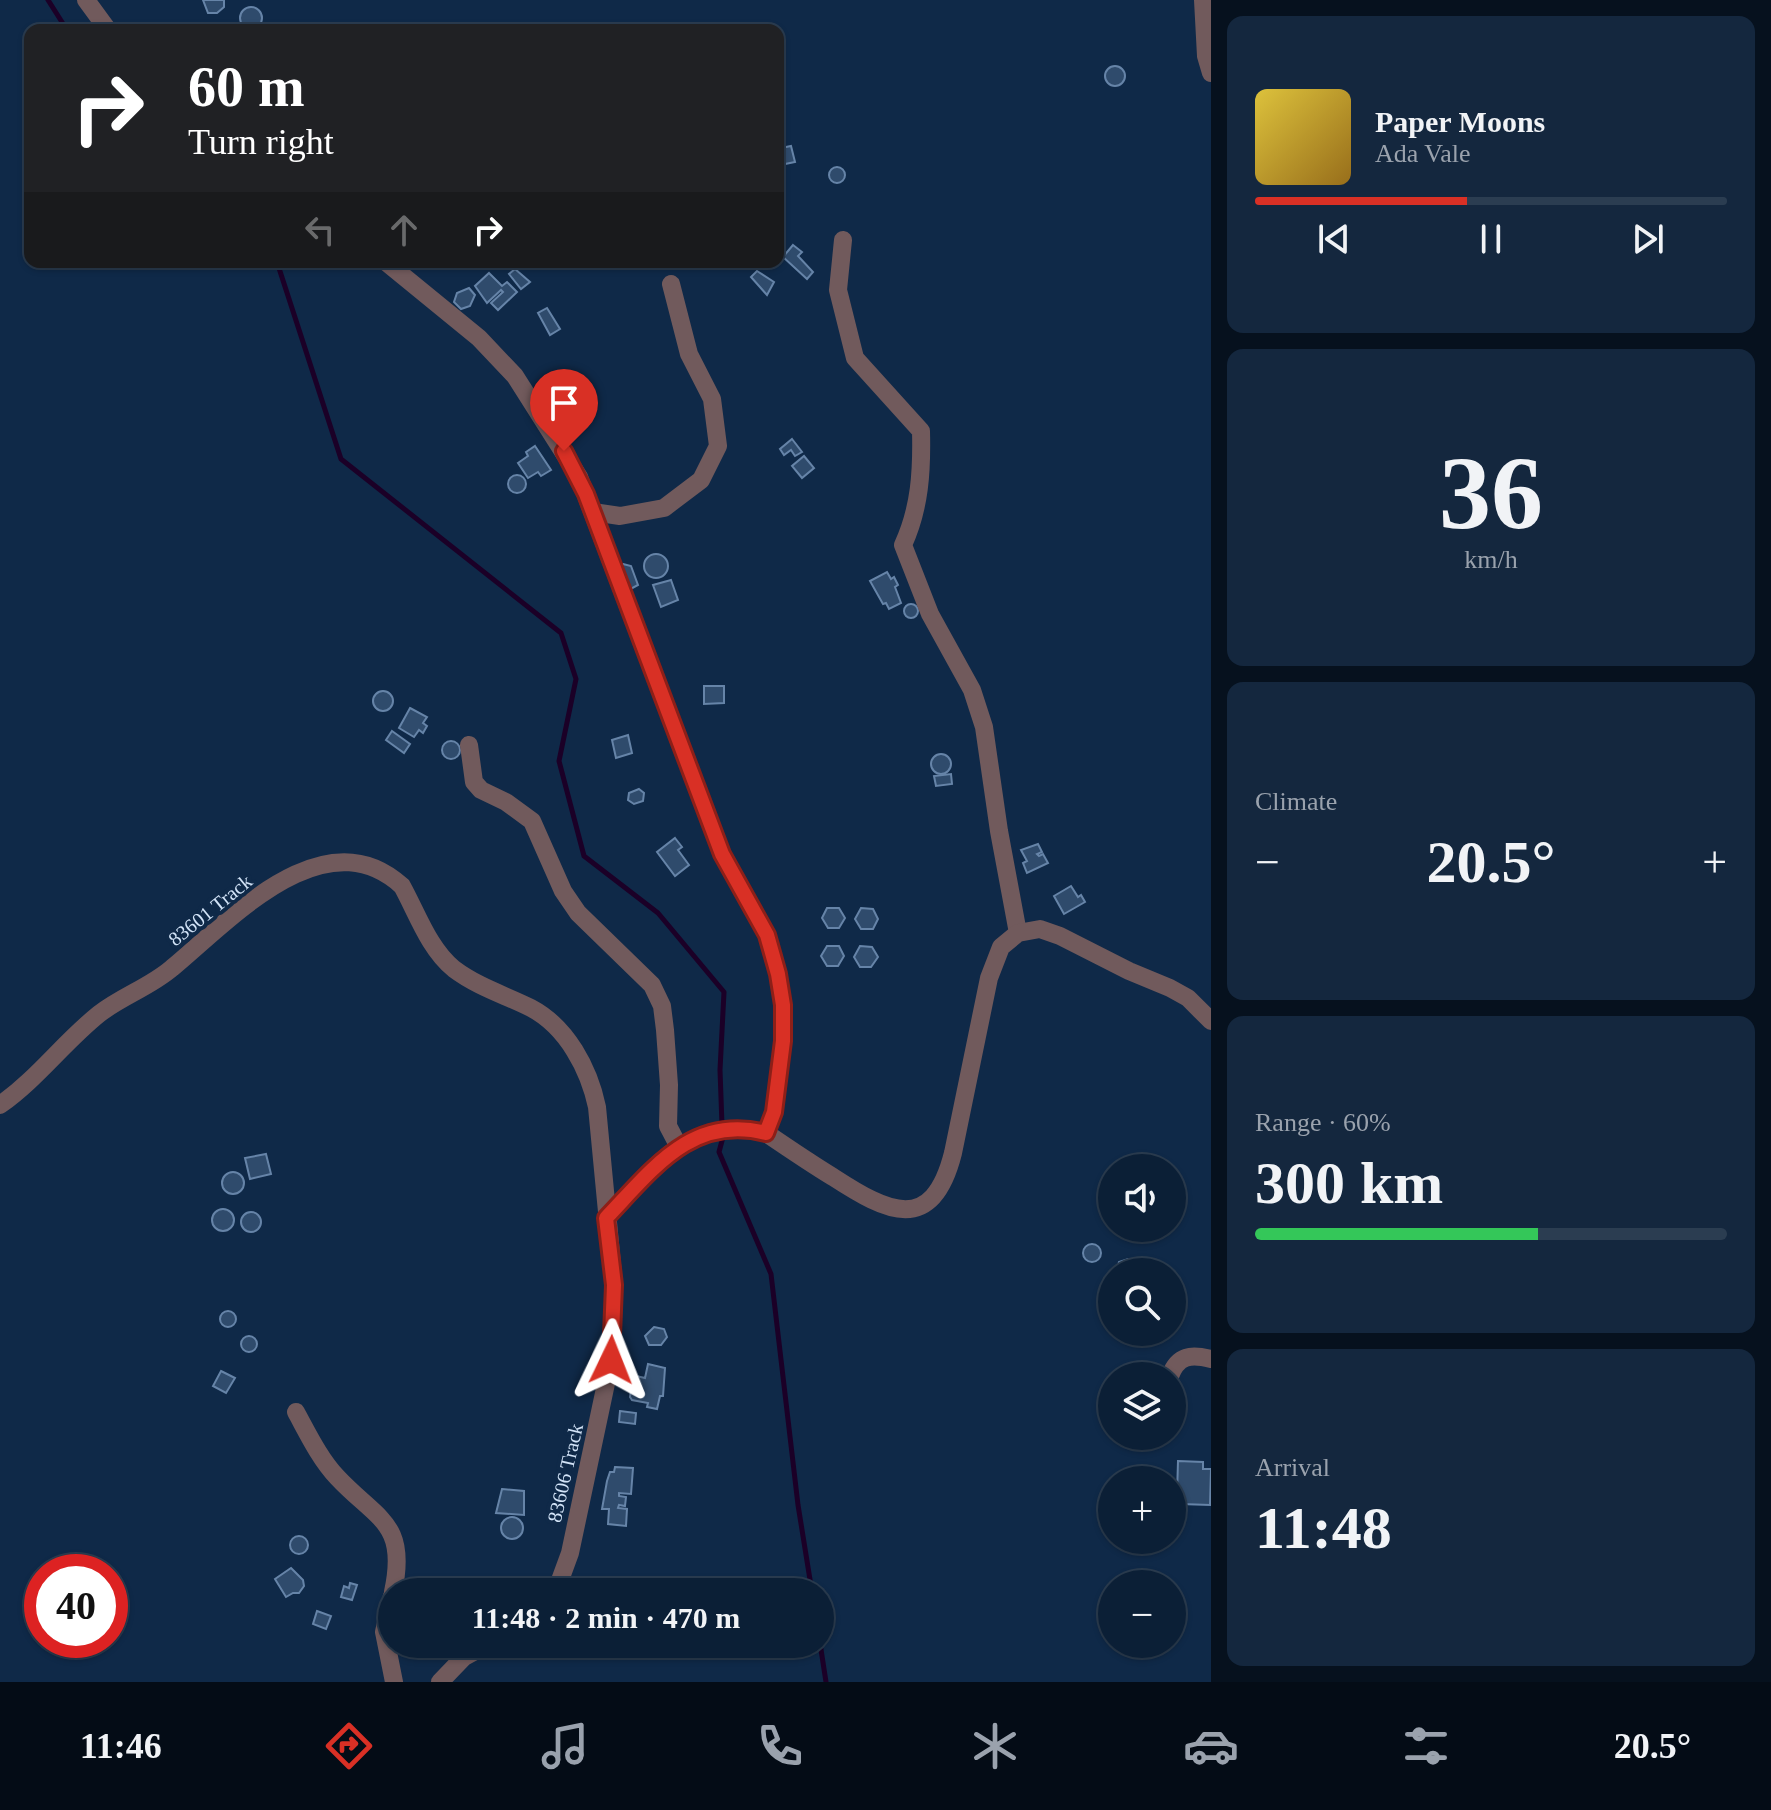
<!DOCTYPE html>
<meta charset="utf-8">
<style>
body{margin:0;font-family:Georgia,serif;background:#14273e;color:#f1f3f6;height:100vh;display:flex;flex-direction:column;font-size:30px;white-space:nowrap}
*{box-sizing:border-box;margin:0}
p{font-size:26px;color:#9aa2ad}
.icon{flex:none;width:44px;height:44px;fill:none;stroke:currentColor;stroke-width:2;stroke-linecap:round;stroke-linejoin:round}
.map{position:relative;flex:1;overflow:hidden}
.side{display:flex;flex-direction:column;gap:16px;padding:16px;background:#06111e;width:560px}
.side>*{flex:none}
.banner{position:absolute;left:24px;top:24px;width:760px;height:244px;border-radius:16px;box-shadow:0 2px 6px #0004,0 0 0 2px #2b3d51;background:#202124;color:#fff;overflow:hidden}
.buttons{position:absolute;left:1098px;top:1154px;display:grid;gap:16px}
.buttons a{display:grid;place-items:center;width:88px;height:88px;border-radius:50%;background:#0b1f36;box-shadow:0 2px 6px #0004,0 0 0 2px #2b3d51;font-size:40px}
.speed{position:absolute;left:24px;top:1554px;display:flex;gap:16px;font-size:40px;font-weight:700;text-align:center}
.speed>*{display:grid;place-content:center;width:104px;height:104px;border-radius:50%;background:#0b1f36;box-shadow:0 2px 6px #0004,0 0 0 2px #2b3d51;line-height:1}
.speed .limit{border:12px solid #d22;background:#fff;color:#111}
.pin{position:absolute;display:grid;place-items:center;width:68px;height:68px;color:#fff;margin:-82px -34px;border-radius:50% 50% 50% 0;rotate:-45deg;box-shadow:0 0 8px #0007}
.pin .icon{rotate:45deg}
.me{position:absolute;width:88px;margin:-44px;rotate:2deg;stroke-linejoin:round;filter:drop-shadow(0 0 6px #0008)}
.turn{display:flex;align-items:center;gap:28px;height:168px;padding:0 32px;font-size:36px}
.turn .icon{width:104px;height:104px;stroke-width:2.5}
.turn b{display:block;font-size:56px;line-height:68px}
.lanes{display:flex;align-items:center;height:76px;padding:0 32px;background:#0003;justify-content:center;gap:40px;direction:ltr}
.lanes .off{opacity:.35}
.big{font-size:60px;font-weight:700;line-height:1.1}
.side .card{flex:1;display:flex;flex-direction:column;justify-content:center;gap:12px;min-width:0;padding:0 28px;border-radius:16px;background:#14273e}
.side .dial{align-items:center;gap:0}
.dial b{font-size:104px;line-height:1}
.song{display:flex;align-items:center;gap:24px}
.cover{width:96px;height:96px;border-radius:12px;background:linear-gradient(135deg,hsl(50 70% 55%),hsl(40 70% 35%))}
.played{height:8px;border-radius:4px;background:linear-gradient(90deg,#d93025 45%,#2b3d51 45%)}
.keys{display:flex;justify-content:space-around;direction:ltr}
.heat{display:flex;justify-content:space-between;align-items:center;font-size:44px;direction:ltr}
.charge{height:12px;border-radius:6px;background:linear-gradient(90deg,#34c759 60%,#2b3d51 0)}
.trip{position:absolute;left:378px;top:1578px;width:456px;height:80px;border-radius:40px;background:#0b1f36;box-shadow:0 2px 6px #0004,0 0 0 2px #2b3d51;font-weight:700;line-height:80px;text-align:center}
.tab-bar{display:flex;height:128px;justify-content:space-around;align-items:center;background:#040c16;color:#9aa2ad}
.tab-bar .icon{width:56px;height:56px}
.tab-bar .current{color:#d93025}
.tab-bar b{font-size:36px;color:#f1f3f6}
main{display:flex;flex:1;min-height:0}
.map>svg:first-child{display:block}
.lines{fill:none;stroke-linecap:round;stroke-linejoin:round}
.stream{stroke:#1b0027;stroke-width:5}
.building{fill:#2f4b6c;stroke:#6684a8;stroke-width:2}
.minor{stroke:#715a5c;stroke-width:18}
.route-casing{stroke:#8d1f18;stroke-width:20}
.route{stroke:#d93025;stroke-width:14}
.labels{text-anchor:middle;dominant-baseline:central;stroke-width:8;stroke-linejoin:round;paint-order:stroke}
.street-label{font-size:20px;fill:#d2e3f7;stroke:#0f2948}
</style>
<main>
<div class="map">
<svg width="1211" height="1682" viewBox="0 0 1211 1682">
<rect width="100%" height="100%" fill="#0f2948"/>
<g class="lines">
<!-- stream -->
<g class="stream">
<path d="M48,0L67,30"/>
<path d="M277,262L341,459L561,633L576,679L559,761L584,856L658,913L724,992L720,1070L722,1125"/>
<path d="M723,1137L719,1152L771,1274L798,1505L812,1592"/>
<path d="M820,1643L826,1682"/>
</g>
</g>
<!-- building -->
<g class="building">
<path d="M203,0H224V7L217,13H208Z"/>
<circle cx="251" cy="18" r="11"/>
<circle cx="1115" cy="76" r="10"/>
<path d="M791,146L795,162L785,164L781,148Z"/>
<circle cx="837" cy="175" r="8"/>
<path d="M793,245L802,252L798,256L813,272L807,279L783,257Z"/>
<path d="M515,269L530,282L521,289L509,274Z"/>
<path d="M757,271L774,282L767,295L751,277Z"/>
<path d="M489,273L502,286L507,282L517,292L498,310L491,303L503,292L501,290L487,303L475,286Z"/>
<path d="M469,288L475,295L470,306L461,309L454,302L457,293Z"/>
<path d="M547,308L560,329L550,335L538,313Z"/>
<path d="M792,439L802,452L795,456L791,450L784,455L780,449Z"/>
<path d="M535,446L551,470L541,476L538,472L528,478L518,463L528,456L526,452Z"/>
<path d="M804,456L814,468L802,478L792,466Z"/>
<circle cx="517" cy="484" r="9"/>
<circle cx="656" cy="566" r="12"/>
<path d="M623,564L631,566L638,585L627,591L619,566Z"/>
<path d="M887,572L891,579L894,577L898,585L895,587L901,603L889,609L886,603L883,604L870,581Z"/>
<path d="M671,580L678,600L661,607L653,585Z"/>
<circle cx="911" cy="611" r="7"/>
<path d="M704,686H724V703L704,704Z"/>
<circle cx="383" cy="701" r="10"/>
<path d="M410,708L427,717L423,723L427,726L423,733L419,730L414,737L399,728Z"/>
<path d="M392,731L410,744L404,753L386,740Z"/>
<path d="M628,735L632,753L616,758L612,740Z"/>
<circle cx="451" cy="750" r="9"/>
<circle cx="941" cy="764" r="10"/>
<path d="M951,774L952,784L936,786L934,776Z"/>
<path d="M639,789L644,793L643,801L634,804L628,800L629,793Z"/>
<path d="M675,838L682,847L678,850L689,865L675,876L657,852Z"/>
<path d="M1038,844L1042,852L1037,854L1039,856L1043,854L1048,863L1027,873L1023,863L1027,861L1021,850Z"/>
<path d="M1071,886L1078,897L1081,895L1085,902L1064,914L1054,896Z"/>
<path d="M827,908H839L845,918L839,928H828L822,918Z"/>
<path d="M861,908L873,909L878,919L873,929H861L855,919Z"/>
<path d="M827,946H839L844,956L838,966H827L821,956Z"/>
<path d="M860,946L872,947L878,957L871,967H860L854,957Z"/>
<path d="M266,1154L271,1174L250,1179L245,1158Z"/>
<circle cx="233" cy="1183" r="11"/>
<circle cx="223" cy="1220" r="11"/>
<circle cx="251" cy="1222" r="10"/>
<circle cx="1092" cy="1253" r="9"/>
<path d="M1128,1259L1135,1264L1136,1272H1116L1119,1262Z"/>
<circle cx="228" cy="1319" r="8"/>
<path d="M654,1327L664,1329L667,1337L661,1345H649L645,1336Z"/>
<circle cx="249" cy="1344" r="8"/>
<path d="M648,1364L665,1368L663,1396H660L657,1409L647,1407L648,1403L632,1400L630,1397L631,1389L624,1388L627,1374L645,1378Z"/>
<path d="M221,1371L235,1378L226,1393L213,1386Z"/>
<path d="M620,1411L636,1413L635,1424L619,1422Z"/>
<path d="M1178,1461L1203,1462V1469H1211L1210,1505L1181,1504L1182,1495H1177Z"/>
<path d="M615,1467L633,1468L631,1494L619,1493V1496L626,1497L625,1506L619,1505L618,1508L627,1509L626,1526L608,1524L609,1509H602L607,1481L610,1472H614Z"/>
<path d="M502,1489L524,1491V1515L496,1513Z"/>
<circle cx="512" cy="1528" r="11"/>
<circle cx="299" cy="1545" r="9"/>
<path d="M291,1568L303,1580L304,1586L299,1593H293L286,1597L275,1579Z"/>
<path d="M350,1583L357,1585L352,1600L341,1597L344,1586L349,1588Z"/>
<path d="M317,1611L331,1616L326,1629L313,1624Z"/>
</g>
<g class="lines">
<!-- minor -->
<g class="minor">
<path d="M86,0L108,30"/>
<path d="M1203,0L1206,56L1211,73"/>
<path d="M843,240L838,290L855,358L921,431C922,471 920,508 903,545L930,614L972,690L984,727L999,831L1018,933"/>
<path d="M386,262L479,338L515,376L579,477L722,854L767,935L778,974L783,1005V1041L774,1112L766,1133"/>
<path d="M593,512L620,516L664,508L701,480L718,446L712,399L689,354L671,284"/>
<path d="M469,745L474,782L481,790L506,802L532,821L563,891L578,913L652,985L662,1006L665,1030L669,1085L668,1126L679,1147"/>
<path d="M0,1105C37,1079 64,1042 99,1014C122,996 150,987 172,968C229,921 324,815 402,886C417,913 429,949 454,969C478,987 505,995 531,1008C567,1027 589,1069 597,1107L614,1285L611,1360L570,1553L559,1583L553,1592"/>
<path d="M606,1218C653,1169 690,1114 766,1133C788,1148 810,1163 833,1177C887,1212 932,1236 953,1153L989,978L1001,947L1018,933L1040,929L1060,936L1129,971L1170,988L1188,998L1211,1021"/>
<path d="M1170,1376C1178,1355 1191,1354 1211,1359"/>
<path d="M1172,1385L1174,1395"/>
<path d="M296,1412C308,1434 320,1459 337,1477C377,1520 408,1522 393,1592"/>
<path d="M392,1596L384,1632L394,1682"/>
<path d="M440,1682L464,1657L488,1644"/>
</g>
</g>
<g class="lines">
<defs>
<path id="route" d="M564,451L586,494L722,854L767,935L778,974L783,1005V1041L774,1112L766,1133C692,1114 653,1169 606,1218L614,1285L611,1360"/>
</defs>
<!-- route casing -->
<use href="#route" class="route-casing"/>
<!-- route -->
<use href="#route" class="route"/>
</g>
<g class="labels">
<!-- street labels -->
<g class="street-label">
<text transform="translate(210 910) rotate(-39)">83601 Track</text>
<text transform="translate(565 1473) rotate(-77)">83606 Track</text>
</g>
</g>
</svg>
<div class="buttons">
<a><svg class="icon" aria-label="sound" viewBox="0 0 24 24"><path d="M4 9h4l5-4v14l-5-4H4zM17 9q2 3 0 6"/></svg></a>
<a><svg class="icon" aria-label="search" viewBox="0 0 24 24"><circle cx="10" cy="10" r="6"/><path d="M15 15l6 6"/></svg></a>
<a><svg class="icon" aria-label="layers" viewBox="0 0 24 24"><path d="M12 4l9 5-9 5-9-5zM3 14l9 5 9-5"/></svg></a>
<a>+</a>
<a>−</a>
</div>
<div class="speed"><div class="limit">40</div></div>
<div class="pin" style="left:564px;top:451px;background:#d93025"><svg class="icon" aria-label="arrive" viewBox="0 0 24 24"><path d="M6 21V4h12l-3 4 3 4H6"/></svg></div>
<svg class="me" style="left:611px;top:1360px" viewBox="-20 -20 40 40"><path d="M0-17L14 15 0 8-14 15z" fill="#d93025" stroke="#fff" stroke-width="4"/></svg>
<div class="trip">11:48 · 2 min · 470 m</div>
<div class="banner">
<div class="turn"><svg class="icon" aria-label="right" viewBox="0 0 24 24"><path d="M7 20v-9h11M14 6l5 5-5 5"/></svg><div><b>60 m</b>Turn right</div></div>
<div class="lanes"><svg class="icon off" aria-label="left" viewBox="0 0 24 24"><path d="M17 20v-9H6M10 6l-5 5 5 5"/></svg><svg class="icon off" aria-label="ahead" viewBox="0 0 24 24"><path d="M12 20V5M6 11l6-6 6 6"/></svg><svg class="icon" aria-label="right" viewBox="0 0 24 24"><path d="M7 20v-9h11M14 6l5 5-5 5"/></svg></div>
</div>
</div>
<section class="side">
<div class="card">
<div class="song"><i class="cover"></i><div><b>Paper Moons</b><p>Ada Vale</p></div></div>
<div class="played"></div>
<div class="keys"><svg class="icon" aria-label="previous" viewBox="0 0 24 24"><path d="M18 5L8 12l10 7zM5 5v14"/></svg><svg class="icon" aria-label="pause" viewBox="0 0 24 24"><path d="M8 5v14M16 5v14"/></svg><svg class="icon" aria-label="next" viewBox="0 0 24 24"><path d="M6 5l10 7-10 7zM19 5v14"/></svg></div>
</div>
<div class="card dial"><b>36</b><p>km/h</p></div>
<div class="card"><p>Climate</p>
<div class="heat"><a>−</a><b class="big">20.5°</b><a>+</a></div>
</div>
<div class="card"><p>Range · 60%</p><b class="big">300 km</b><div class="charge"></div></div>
<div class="card"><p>Arrival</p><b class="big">11:48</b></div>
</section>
</main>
<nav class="tab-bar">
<b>11:46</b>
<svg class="icon current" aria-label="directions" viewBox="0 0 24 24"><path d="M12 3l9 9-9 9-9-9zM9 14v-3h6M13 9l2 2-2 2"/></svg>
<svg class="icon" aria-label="music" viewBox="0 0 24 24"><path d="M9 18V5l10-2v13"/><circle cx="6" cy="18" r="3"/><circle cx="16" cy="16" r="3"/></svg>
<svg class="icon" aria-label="phone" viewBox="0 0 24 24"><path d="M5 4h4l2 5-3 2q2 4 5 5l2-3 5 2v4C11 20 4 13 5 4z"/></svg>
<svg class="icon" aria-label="climate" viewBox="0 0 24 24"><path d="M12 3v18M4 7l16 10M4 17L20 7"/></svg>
<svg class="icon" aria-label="car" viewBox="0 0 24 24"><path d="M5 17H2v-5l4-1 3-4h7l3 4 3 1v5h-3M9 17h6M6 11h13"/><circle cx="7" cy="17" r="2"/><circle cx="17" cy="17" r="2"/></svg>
<svg class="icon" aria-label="filters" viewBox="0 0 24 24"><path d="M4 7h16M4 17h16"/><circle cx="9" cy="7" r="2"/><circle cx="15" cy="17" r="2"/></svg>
<b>20.5°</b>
</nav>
